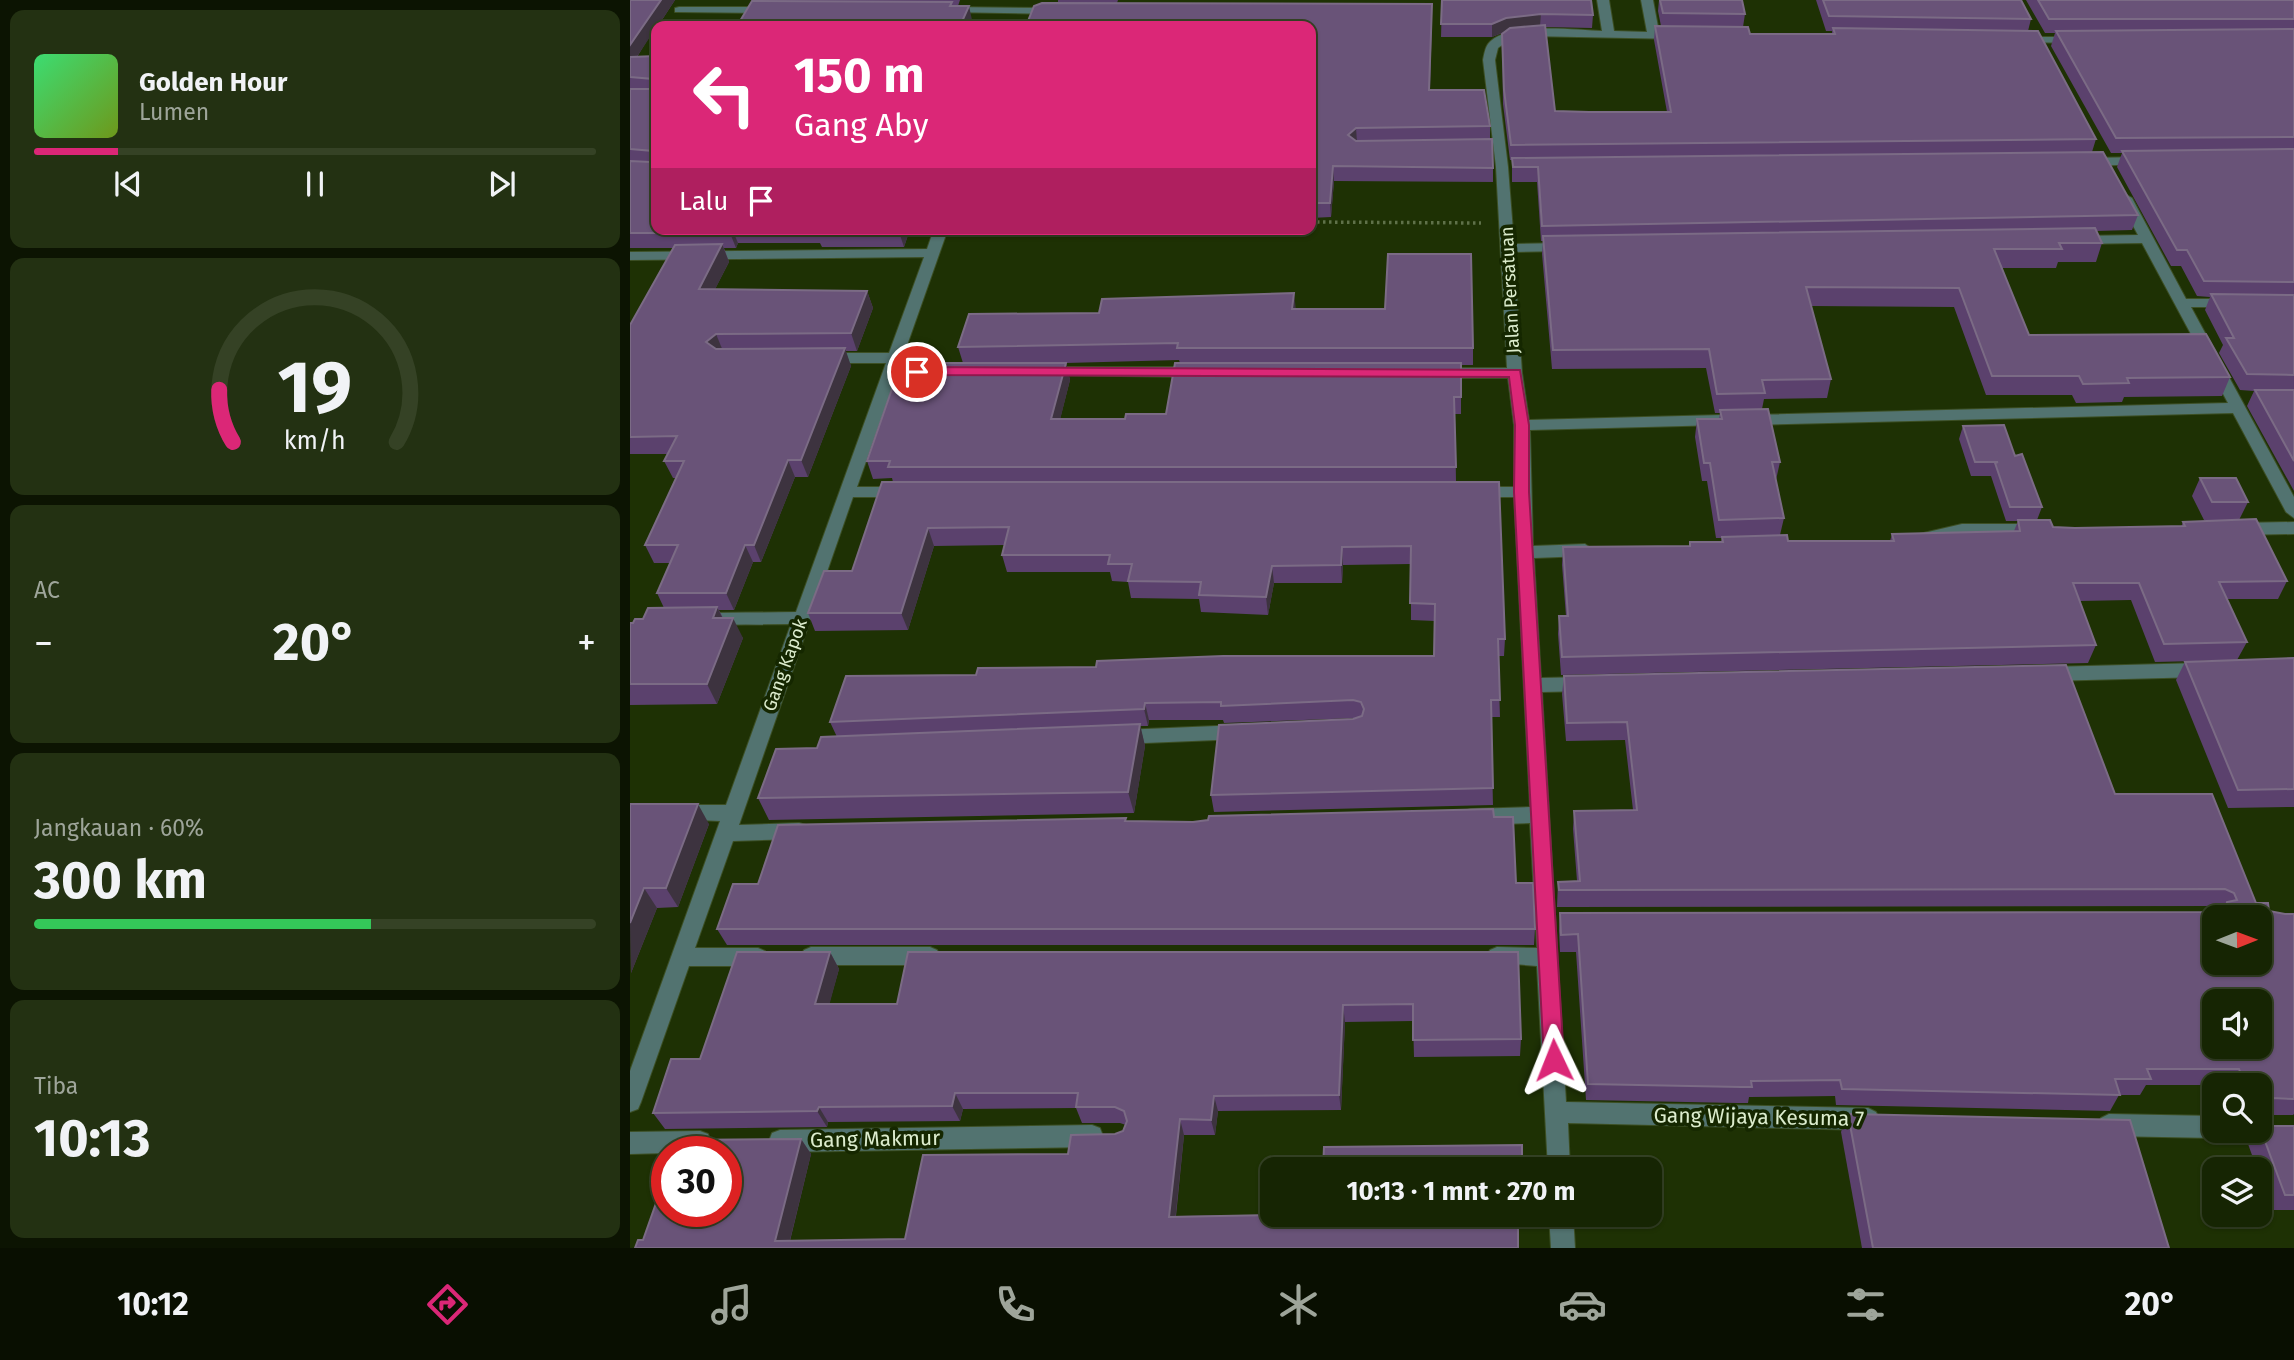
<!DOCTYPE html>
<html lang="id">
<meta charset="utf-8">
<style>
body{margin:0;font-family:"Fira Sans",sans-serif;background:#233112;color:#f1f3f6;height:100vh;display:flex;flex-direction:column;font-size:26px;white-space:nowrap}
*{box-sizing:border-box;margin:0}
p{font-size:23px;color:#9ea59a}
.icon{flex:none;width:38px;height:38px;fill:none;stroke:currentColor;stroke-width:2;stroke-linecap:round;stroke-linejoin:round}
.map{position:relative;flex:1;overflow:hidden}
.details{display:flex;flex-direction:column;gap:10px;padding:10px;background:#0c1402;width:630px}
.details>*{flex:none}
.top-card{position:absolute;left:21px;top:21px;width:665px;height:214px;border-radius:14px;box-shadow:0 2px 5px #0004,0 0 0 2px #354225;background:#db2777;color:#fff;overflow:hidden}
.needle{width:46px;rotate:89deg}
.buttons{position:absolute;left:1572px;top:905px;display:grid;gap:14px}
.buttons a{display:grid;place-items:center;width:70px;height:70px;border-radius:14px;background:#162503;box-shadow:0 2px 5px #0004,0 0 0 2px #354225;font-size:35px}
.speed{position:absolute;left:21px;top:1136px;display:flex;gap:14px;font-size:35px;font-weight:700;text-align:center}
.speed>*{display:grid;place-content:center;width:91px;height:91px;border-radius:50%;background:#162503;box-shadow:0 2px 5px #0004,0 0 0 2px #354225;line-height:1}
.speed .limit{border:10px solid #d22;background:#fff;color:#111}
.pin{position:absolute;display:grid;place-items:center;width:60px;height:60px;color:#fff;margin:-30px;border:4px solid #fff;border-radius:50%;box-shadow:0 2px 7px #0007}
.me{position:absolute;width:77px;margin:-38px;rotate:358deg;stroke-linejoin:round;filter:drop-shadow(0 0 5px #0008)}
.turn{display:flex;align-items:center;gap:24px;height:147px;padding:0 28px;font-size:32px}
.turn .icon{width:91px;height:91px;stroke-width:2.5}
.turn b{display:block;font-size:49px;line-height:60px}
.then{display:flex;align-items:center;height:66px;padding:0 28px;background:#0003;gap:14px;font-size:26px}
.big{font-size:52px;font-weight:700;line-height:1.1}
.details .widget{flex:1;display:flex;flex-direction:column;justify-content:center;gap:10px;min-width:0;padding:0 24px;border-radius:14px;background:#233112}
.details .dial{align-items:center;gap:0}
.dial svg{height:182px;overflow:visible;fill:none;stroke:#354225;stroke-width:7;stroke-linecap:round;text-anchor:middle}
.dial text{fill:#f1f3f6;stroke:none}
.song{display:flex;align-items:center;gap:21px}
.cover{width:84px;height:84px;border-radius:10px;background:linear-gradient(135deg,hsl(140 70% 55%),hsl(80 70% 35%))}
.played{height:7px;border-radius:4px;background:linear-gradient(90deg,#db2777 15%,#354225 15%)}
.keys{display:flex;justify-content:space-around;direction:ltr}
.heat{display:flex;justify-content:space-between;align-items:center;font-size:38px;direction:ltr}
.charge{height:10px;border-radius:5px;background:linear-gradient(90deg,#34c759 60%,#354225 0)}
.trip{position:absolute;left:630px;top:1157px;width:402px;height:70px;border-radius:14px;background:#162503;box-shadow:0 2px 5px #0004,0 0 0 2px #354225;font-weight:700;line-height:70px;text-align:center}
.dock{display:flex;height:112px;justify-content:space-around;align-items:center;background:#090f01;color:#9ea59a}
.dock .icon{width:49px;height:49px}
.dock .selected{color:#db2777}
.dock b{font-size:32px;color:#f1f3f6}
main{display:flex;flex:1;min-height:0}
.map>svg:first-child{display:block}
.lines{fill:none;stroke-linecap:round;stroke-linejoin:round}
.minor-casing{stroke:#3c4f24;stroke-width:2}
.path{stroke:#5f7149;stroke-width:3.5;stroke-dasharray:2.5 3.5;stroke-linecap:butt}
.minor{fill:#527370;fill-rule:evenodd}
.wall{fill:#5b416d;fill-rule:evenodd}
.shaded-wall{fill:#3d333f}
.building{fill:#695378;stroke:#7b6b85;stroke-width:2;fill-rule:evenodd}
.route{fill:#db2777;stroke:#8e194d;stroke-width:2}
.labels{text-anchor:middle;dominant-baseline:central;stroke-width:7;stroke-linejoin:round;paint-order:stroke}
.street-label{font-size:18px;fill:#dceccd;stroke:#152700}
.near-street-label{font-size:21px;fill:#dceccd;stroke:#152700}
</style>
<main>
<section class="details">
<div class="widget">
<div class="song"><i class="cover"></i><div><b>Golden Hour</b><p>Lumen</p></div></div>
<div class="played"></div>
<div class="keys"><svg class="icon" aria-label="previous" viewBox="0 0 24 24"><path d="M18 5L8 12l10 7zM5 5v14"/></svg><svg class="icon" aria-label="pause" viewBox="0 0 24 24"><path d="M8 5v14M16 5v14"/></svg><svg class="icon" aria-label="next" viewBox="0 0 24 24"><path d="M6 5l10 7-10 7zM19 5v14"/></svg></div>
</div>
<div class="widget dial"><svg viewBox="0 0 100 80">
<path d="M14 69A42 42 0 1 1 86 69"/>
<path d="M14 69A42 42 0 0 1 8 46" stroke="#db2777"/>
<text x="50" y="56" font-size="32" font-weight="700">19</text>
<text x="50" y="72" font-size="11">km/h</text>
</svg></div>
<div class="widget"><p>AC</p>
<div class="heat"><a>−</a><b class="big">20°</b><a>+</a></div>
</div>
<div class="widget"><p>Jangkauan · 60%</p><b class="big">300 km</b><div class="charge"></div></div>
<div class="widget"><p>Tiba</p><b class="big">10:13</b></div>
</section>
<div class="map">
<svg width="1664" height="1248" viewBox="0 0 1664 1248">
<rect width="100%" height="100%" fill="#1e3104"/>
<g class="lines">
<defs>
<g id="minor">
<path d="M967,0H979L984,31L1017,32L1011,0H1023L1029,32L1048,33L1054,36L1048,39L898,36L879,40L868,48L865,60L878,167L884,244L934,243L941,247L934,251L884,252L892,373L899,420L1091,415L1099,420L1091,425L900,430L903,546L955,544L963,550L955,556L904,558L911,678L956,677L962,679L965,684L962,689L956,691L912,692L936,1102L1238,1108L1246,1112L1249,1119L1246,1126L1238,1130L938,1123L940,1169H918L907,966L860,962L857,956L860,950L867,947L907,948L900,823L841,825L834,823L831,817L834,811L841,809L900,807L884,497H846L838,492L846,487H884V425L878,378H808L801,373L808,368H877L866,167L853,60C854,55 855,48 858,44C875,21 946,30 972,31Z"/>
<path d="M49,7H140L146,10L140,13L45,12V8Z"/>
<path d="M318,7L423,8L429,11L423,14L314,12V8Z"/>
<path d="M1391,37H1447L1453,40L1447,43L1387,42V38Z"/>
<path d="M1513,157L1518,158V164L1457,166L1451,162L1457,158Z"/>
<path d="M1495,194L1502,198L1556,299H1598L1605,303L1598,307H1561L1664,497V518L1656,512L1603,413L1119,425L1111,420L1119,415L1598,403L1512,243L1448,244L1441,240L1448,236L1508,235L1488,198Z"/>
<path d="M304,229H318L227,487H272L280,492L272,497H223L109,825L169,823L176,825L179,831L176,837L169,839L103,841L65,948H128L135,951L138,957L135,963L128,966H59L11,1102L8,1109L0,1112V1071L90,821L43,819L40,813L43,807L50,805H96L161,624L80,625L71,619L80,613L166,612L256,363H195L188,358L195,353H259L294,257L0,260V252L297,249Z"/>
<path d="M416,367H566L573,372L566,377L411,375L409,372Z"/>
<path d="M1664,522V534L1608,535L1600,529L1608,523Z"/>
<path d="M1332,524H1409L1417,530L1409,536H1332L1291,545L1283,539L1285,535Z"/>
<path d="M1572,663L1578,665L1581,670L1578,675L1572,677L1418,681L1412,679L1409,674L1412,669L1418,667Z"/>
<path d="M610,725L617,727L619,732L617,737L610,739L491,744L484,742L482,737L484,732L491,730Z"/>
<path d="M181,947H300L307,950L310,956L307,962L300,965H181L174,962L171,956L174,950Z"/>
<path d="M1479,1114L1584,1116V1130H1594L1592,1135L1584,1138L1479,1136L1471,1132L1468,1125L1471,1118Z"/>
<path d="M462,1125L470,1128L473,1136L470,1144L462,1147L150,1152L142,1149L139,1141L142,1133L150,1130Z"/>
<path d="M70,1131L78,1134L81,1142L78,1150L73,1152L0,1154V1132Z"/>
<path d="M919,1214H943L945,1248H921Z"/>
</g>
</defs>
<!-- minor casing -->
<use href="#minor" class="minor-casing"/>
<!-- path -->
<path class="path" d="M681,222L851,223"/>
<!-- minor -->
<use href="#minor" class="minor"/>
</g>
<!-- wall -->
<g class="wall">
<path d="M0,0H45L28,26H26L7,57L26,56V229H280L274,247H192L190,243H108L106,248H94L99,262L85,289L237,291L243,308L227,351H215L221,366L178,477H165L131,562H123L104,610H89L93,618L113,638L87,704L0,705V623H3L13,619L34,608L27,593L40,563H24L15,545L46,478H43L34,461L38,454H0V325L43,248H0Z"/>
<path d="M131,0H330L328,6H323L342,20L132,1Z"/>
<path d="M428,0H488L487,3L802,18L800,90L860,126V139L863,168V182L704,181L701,217L681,218V26L428,3Z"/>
<path d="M812,0L963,15L962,28L915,27L925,111L959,112H1037L1024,40L1025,26H1031L1028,11L1029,0H1112L1115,14L1113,27L1120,34H1202V31H1196L1186,0H1391L1401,19L1398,31L1466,139L1462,152L1508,215L1502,230L1466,231L1472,243L1466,262H1428L1426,268H1371L1399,335L1600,377L1592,396L1494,397L1492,402L1446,403L1442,395H1356L1324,307L1181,306L1201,379L1197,398L1134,399L1132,409L1150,462L1146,480L1154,518L1150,535L1158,541H1260L1262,534L1384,531L1388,521H1376L1361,476H1341L1329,439L1333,426L1385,456L1412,507L1407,520L1423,527L1445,528L1551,527L1553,522L1605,520H1574L1562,496L1570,478L1618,502L1609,520L1657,581L1648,599H1597L1617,642L1607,660L1525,662L1501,600L1450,601L1466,645L1458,663L931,675L928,634L929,616H936L932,565L933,547L1059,546L1060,542H1091L1092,538H1086L1077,481H1072L1065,437L1067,419H1089L1090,413H1085L1076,368L922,369L912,254L913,241H911L907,182H882V160H880L873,104L872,34L877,31L862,37H811Z"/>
<path d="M1396,0H1664V491L1617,406L1624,391L1610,390L1589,353L1593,345L1575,310L1580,297L1567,296L1551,266H1541L1487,167L1492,153H1481L1421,46L1425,33H1415Z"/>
<path d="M665,309L843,348V365H831V414H825L826,482L875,639L874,656H868L870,717H861L863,805L584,812L581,795L727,718L594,723L593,720H519L518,726H510L515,746L504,813L139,820L128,798L187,748L207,737L200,722L346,675L466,667L804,656L805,621L781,620V564L713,565L712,583H644L638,615L571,612L569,599L501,598L498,582L482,581L480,572H377L372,555L375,545L304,546L278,630L185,631L178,613L222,571L263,482L262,478L243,479L237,461L333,363L328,347L469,313ZM549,360L550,363L536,414L495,419H430L440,380L436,363Z"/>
<path d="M1664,658V807L1598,808L1546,680L1555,662Z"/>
<path d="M934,676L1485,794L1626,903L1639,911L1655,914H1664V1114L1663,1115H1636L1632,1121L1633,1123L1641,1126H1664V1210H1641L1629,1176V1169H1627L1613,1130H1629V1085H1516L1510,1095H1489L1480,1111L1206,1105L1205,1096L1119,1097L1118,1103H1107L956,1100L946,952H930L929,931L930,913L1591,912L1592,910L1584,906L927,907L928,882L947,881L943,829L944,811L1003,810L995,740L936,741L932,694Z"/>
<path d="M0,804L79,824L48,907L27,908L1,973Z"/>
<path d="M864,817L886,883L905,929L904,945H97L87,929L128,884L497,821L563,822Z"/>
<path d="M200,952L209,969L199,1004H267L888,952L891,1039L890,1056L784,1057L783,1021L715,1022L711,1110L588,1111L585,1135H554L546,1216L691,1214H893V1224H888V1248L13,1240L171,1139L181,1154L160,1241L275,1239L438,1154L493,1131L496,1125L490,1123H452L446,1108L333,1109L330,1121L198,1122L197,1127L35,1129L23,1113L70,1059Z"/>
<path d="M1218,1114L1539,1248H1232L1211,1132Z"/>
</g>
<!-- shaded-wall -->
<g class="shaded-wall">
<path d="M31,0H45L28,26H26V28L0,67V45Z"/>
<path d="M339,6L342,20L339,26H330Z"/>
<path d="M911,14L910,26L876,31L862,37V24L876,18Z"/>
<path d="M726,128L727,142L718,135Z"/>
<path d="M703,166L704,181L701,217L700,203Z"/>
<path d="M102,229L108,243L106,248L100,233Z"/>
<path d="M270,229H280L274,247L269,232Z"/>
<path d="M92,244L99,262L76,307L69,289Z"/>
<path d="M237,291L243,308L227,351L221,333Z"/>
<path d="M664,293L666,310L662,309Z"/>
<path d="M86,334L93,351L83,359L76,342Z"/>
<path d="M215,348L221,366L178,477L171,460Z"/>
<path d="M436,363L440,380L426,436L421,419Z"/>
<path d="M158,460L165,477L131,562L124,545Z"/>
<path d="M298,528L304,546L278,630L271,613Z"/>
<path d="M115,545L123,562L104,610L96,593Z"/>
<path d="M712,547L713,565L712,583L711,565Z"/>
<path d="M642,566L644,583L638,615L636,597Z"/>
<path d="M87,607L97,627L83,618Z"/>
<path d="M103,618L113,638L87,704L77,684Z"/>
<path d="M515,703L519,720L518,726L514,709Z"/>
<path d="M510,724L515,746L504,813L498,792Z"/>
<path d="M68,804L79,824L48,907L36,888Z"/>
<path d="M14,888L27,908L1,973L0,923Z"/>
<path d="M200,952L209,969L195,1021L185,1004Z"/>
<path d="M713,1005L715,1022L711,1110L709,1095Z"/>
<path d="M325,1093L333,1109L330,1121L322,1106Z"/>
<path d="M584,1096L588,1111L585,1135L581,1120Z"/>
<path d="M189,1107L198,1122L197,1127L187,1111Z"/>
<path d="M1639,1111L1629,1124V1115Z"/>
<path d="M550,1119L554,1135L544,1231L539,1217Z"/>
<path d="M171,1139L181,1154L158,1248L145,1241Z"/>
</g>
<!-- building -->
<g class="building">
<path d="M0,0H31L0,45Z"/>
<path d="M812,0H961L963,15L911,14L876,18L862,24H811Z"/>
<path d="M1030,0H1112L1115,14L1033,13Z"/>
<path d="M1193,0H1391L1401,19L1199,16Z"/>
<path d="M1408,0H1664V19H1419Z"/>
<path d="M122,1L322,2L320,6H339L330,26H107Z"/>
<path d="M412,3L802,4L799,90H854L860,126L726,128L718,135L726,141L862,139L863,168L703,166L700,203H681V26H396L404,6Z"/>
<path d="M915,25L925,111L959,112H1041L1025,26L1118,27L1120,34H1205L1203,28L1408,31L1466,139L881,145L874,90L872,34L880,28Z"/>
<path d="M1664,29V137L1486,138L1426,31Z"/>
<path d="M26,56V229H102L100,233H0V161L20,162L23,151L0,149V89H20L23,79L0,77V57Z"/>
<path d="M1664,149V282L1574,281L1557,250H1547L1492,151Z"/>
<path d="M1473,152L1508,215L912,226L908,167H883L882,158Z"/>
<path d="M1465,228L1472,243H1429L1432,249H1364L1399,335L1576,334L1600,377L1497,378L1499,383L1453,384L1449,376H1362L1329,288L1176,287L1201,379L1132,380L1135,393L1087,394L1079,349L923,350L913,236Z"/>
<path d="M188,229H270L269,232H187Z"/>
<path d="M92,244L69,289L237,291L221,333L86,334L76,342L86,349L215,348L171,460H158L124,545H115L96,593H27L48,545H15L54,461H34L47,436L0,437V325L45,245Z"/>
<path d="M758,254H841L843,348H547L548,343L328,347L339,314L469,313L472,299L664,293L662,309H755Z"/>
<path d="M1581,294L1664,295V375L1617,374L1596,338H1604Z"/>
<path d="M271,363H436L421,419H495L496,414H536L545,363H831V397H824L826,467H258L260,461H237Z"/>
<path d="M1625,390H1664V461Z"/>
<path d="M1138,409L1150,462H1142L1154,518L1089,520L1080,463H1074L1067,419H1092L1090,410Z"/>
<path d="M1374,425L1385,456L1392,454L1412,507H1380L1365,463L1368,462H1345L1333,426Z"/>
<path d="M1570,478H1606L1618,502H1582Z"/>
<path d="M252,482H869L875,639H868L870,700H861L863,788L581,795L589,725L723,719L732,716L734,709L731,702L723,700L591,706V702L515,703L514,709L200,722L216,676L346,675L348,668L466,667L467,661L593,656H804L805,604L780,603L781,546L712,547L711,565L642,566L636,597L569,595L571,582L498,581L502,564H478L480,555H372L379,527L298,528L271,613H178L194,571H222Z"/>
<path d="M1626,519L1657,581L1589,582L1617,642L1534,644L1509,583H1443L1466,645L932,657L929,616H938L933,547L1060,546V542H1093L1092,537L1157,535L1158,541H1264L1262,534L1390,531L1388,520H1420L1423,527L1445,528L1555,526L1553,522Z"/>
<path d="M87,607L83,618H103L77,684H0V623H3L5,619H13L18,608Z"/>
<path d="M1664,658V789L1608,790L1555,662Z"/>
<path d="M1436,665L1485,794H1582L1626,903H1638L1639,911L1655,914H1664V1099L1642,1098L1639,1111L1629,1115V1085H1615L1609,1069H1517L1521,1079H1485L1490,1095L1212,1089L1210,1080L1121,1081L1122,1087H1111L958,1084L948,934L931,935L930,913L1595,912L1597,902L1607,900L1604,893L1595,889L929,890L928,882L950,881L944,811L1007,810L997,722L937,723L934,676ZM1584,917H1629V962H1584ZM1584,1001H1629V1046H1584Z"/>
<path d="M510,724L498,792L128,798L146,749L187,748L191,737Z"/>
<path d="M0,804H68L36,888H14L0,923Z"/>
<path d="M863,809L864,817H883L886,883H903L905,929H87L103,884H128L148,825L496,818L495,821L563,822L578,820L579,816Z"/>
<path d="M107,952H200L185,1004H267L278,952H888L891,1039L783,1040V1004L713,1005L709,1095L584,1096L581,1120L550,1119L539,1217L691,1214H888V1248H5L8,1240H13L37,1172V1211H96V1152H44L48,1140L171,1139L145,1241L275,1239L293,1155L438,1154L441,1135L485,1134L493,1131L497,1121L494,1111L485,1107H446L448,1093H325L322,1106L189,1107L187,1111L23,1113L41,1059H70Z"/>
<path d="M1218,1114L1500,1120L1539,1248H1243Z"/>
<path d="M1629,1116L1633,1123L1641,1126H1664V1195H1655L1629,1125Z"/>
<path d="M892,1145V1169H693L694,1147Z"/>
</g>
<!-- route -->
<path class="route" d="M287,367L890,370L899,425V492L934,1060L931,1067L924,1070L917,1067L914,1060L884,492L885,425L879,377L282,375V369Z"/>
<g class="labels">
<!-- street labels -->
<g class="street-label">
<text transform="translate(880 290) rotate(-93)">Jalan Persatuan</text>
<text transform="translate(155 665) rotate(-70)">Gang Kapok</text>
</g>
<!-- near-street labels -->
<g class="near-street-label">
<text transform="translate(1129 1117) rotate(1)">Gang Wijaya Kesuma 7</text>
<text transform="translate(245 1139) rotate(-1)">Gang Makmur</text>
</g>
</g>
</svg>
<div class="buttons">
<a><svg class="needle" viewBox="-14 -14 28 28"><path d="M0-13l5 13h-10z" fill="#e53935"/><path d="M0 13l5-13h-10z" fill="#9ea59a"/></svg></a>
<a><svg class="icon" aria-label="sound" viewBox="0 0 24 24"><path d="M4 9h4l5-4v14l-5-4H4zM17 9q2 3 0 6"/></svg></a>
<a><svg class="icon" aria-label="search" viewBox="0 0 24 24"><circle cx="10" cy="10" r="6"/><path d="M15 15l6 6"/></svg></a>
<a><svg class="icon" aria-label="layers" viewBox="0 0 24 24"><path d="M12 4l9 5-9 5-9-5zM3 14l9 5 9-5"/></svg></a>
</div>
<div class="speed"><div class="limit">30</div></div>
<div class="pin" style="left:287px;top:372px;background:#d93025"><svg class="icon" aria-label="arrive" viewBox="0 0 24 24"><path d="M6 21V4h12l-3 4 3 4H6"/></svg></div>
<svg class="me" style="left:924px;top:1060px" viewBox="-20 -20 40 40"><path d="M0-17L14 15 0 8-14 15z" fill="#db2777" stroke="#fff" stroke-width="4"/></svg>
<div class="trip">10:13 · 1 mnt · 270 m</div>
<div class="top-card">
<div class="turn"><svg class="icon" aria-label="left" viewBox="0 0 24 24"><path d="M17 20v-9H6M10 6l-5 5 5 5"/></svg><div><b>150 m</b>Gang Aby</div></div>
<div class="then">Lalu<svg class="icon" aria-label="arrive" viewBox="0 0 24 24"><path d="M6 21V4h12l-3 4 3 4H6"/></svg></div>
</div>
</div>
</main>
<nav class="dock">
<b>10:12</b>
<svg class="icon selected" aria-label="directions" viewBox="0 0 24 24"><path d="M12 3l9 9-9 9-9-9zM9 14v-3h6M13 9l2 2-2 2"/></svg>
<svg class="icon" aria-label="music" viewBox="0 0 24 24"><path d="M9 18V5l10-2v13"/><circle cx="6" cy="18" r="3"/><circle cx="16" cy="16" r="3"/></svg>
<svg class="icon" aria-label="phone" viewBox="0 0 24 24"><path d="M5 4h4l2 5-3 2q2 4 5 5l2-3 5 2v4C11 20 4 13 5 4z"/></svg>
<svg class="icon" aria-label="climate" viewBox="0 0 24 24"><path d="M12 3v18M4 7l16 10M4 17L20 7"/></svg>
<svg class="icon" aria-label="car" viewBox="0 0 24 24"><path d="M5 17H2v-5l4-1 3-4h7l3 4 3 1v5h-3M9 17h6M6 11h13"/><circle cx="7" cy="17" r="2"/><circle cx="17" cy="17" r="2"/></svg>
<svg class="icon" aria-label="filters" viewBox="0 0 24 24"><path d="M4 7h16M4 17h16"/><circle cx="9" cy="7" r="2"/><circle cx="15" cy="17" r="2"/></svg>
<b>20°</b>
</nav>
